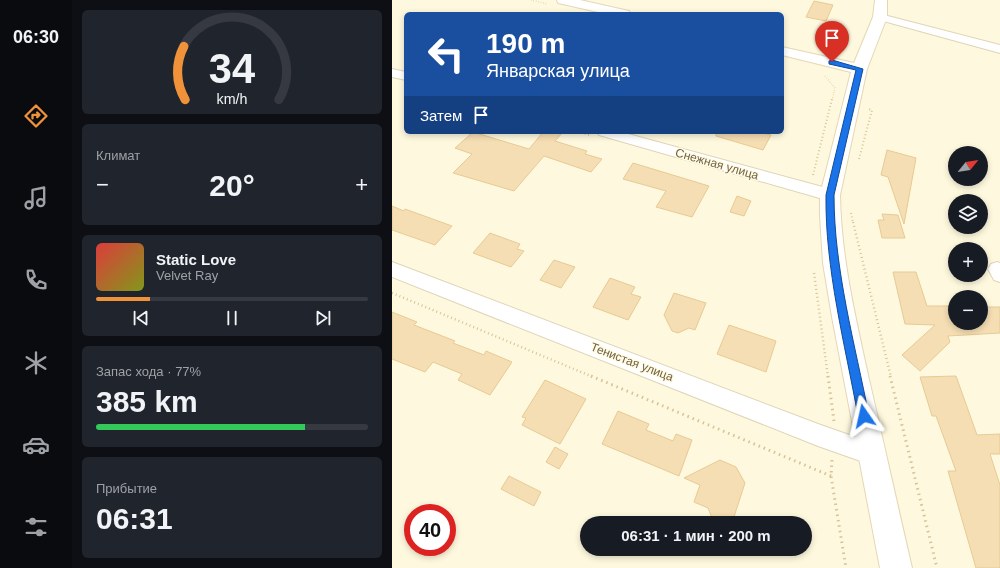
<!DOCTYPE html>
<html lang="ru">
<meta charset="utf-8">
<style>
body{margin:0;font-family:Helvetica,sans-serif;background:#20242c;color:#f1f3f6;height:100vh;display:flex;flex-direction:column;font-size:15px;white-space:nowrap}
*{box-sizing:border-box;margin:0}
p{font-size:13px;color:#9ea1a6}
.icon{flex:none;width:22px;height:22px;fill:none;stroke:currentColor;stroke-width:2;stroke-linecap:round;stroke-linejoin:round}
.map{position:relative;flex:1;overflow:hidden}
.sheet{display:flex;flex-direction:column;gap:10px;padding:10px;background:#0d0f14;width:320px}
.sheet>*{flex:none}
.hud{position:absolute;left:12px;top:12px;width:380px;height:122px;border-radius:6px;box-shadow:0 2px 6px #0003;background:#1a4fa0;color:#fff;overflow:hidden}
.needle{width:26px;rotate:60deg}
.controls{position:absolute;left:556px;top:146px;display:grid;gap:8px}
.controls a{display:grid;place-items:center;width:40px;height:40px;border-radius:50%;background:#171b24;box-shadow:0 2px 6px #0003;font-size:20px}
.speed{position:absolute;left:12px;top:504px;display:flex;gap:8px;font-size:20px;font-weight:700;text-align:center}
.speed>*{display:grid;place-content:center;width:52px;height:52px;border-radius:50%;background:#171b24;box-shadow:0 2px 6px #0003;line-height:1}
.speed .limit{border:6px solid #d22;background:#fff;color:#111}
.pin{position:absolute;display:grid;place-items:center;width:34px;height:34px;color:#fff;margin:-41px -17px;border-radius:50% 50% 50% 0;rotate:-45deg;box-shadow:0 0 4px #0007}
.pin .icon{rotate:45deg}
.me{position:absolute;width:44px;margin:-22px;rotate:349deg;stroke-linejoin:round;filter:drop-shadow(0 0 3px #0008)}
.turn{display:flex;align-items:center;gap:14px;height:84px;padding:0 16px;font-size:18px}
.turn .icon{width:52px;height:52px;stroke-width:2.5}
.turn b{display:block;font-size:28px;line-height:34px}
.then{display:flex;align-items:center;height:38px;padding:0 16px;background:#0003;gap:8px;font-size:15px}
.big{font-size:30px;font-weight:700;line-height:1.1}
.sheet .tile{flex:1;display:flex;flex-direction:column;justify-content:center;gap:6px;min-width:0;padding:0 14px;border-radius:6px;background:#20242c}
.sheet .dial{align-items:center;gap:0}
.dial svg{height:104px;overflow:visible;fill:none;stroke:#363941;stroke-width:7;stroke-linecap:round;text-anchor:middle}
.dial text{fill:#f1f3f6;stroke:none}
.song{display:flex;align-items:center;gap:12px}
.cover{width:48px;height:48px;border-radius:6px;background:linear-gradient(135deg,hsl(0 70% 55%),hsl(70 70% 35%))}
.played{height:4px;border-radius:2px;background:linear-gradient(90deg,#f0923a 20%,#363941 20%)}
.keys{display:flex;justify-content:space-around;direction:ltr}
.heat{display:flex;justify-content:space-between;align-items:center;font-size:22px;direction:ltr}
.charge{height:6px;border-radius:3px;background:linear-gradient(90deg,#34c759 77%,#363941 0)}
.trip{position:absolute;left:188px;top:516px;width:232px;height:40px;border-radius:20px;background:#171b24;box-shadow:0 2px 6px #0003;font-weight:700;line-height:40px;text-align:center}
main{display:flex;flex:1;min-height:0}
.dock{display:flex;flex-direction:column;width:72px;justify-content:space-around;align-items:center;background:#090b0e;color:#9ea1a6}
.dock .icon{width:28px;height:28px}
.dock .active{color:#f0923a}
.dock b{font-size:18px;color:#f1f3f6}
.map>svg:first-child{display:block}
.building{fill:#f5deb4;stroke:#e8ca93}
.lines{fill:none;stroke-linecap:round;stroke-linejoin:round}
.street-casing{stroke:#dfd4b7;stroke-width:2}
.secondary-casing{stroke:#e4d7b4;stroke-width:2}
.path-far3{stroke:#d9c297;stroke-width:1.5;stroke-dasharray:0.5 2;stroke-linecap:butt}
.path-far2{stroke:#d9c297;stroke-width:2;stroke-dasharray:1 2.5;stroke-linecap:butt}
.path-far1{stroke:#d9c297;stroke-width:2.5;stroke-dasharray:1 3;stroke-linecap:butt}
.path{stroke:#d9c297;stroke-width:3;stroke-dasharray:1.5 4;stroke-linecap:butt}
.street{fill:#fff;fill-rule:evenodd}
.secondary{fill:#fff;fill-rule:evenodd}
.route{fill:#1a73e8;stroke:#114b97}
.labels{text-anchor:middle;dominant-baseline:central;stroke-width:3;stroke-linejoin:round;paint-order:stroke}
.street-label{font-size:12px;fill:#756245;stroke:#fffce5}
</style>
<main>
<nav class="dock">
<b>06:30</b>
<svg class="icon active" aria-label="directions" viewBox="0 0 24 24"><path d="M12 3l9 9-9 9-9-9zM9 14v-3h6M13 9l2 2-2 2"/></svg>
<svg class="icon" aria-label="music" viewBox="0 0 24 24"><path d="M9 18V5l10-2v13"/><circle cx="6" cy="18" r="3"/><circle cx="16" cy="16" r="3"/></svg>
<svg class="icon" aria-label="phone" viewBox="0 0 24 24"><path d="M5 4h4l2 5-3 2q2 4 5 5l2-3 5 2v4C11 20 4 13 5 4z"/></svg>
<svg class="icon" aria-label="climate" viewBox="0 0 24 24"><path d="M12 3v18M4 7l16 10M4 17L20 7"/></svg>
<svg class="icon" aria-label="car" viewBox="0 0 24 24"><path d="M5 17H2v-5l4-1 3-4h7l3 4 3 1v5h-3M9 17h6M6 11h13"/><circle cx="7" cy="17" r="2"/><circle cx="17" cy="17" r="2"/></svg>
<svg class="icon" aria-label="filters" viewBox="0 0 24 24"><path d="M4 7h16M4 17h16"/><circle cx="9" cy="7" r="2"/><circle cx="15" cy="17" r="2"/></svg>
</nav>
<section class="sheet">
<div class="tile dial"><svg viewBox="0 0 100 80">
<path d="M14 69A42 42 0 1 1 86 69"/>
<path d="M14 69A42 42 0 0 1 13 28" stroke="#f0923a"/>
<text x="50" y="56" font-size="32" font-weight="700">34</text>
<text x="50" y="72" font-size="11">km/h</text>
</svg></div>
<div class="tile"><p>Климат</p>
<div class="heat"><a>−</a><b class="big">20°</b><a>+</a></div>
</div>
<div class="tile">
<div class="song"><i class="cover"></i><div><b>Static Love</b><p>Velvet Ray</p></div></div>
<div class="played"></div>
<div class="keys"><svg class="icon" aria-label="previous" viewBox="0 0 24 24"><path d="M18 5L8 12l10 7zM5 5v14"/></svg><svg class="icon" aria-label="pause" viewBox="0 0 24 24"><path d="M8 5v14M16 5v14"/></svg><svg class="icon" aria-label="next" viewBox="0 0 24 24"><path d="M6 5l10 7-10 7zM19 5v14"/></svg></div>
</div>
<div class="tile"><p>Запас хода · 77%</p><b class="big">385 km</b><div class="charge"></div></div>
<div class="tile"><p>Прибытие</p><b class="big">06:31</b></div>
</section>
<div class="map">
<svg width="608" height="568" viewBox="0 0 608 568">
<rect width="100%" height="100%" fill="#fef9de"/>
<!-- building -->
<g class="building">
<path d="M422,1L441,5L434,21L414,17Z"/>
<path d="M81,132L137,149L151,132H171L163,141L195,151L193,154L210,159L199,172L152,156L122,191L61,173L80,154L63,148Z"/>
<path d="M324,132H367L379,135L371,150L324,136Z"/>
<path d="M495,150L524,158L512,224L496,177L489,175Z"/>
<path d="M241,163L317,186L300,217L264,207L274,191L231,179Z"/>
<path d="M345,196L359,201L352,216L338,212Z"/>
<path d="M0,206L12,211L13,209L60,226L43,245L0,230Z"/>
<path d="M490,214L506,215L513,238H490L486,220H492Z"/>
<path d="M98,233L128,244L125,249L132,251L119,267L81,253Z"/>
<path d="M162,260L183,267L169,288L148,280Z"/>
<path d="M501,272H524L535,306H563V323H589V307H608V333L556,336L558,342L528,371L510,355L543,325L513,324Z"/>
<path d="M218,278L243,287L239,294L249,297L236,320L201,307Z"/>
<path d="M282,293L314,303L303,330L297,328L286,333L280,331L272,315Z"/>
<path d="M0,312L25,322L22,325L63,341L61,343L92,355L94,351L120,362L98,395L66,380L70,374L41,362L33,372L0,359Z"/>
<path d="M337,325L384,341L374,372L325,354Z"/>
<path d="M564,376L585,435L608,434V454H598L608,485V568H584L556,471H564L544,416H540L528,377Z"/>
<path d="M153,380L194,399L168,444L130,425L134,418L130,417Z"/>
<path d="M226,411L257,424L254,430L281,441L284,434L300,440L287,476L210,444Z"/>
<path d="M163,447L176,454L167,469L154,462Z"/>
<path d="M328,460L344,467L353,483L340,523H322L316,508L302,502L308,485L292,478Z"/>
<path d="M117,476L149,492L142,506L109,489Z"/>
</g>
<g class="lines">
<defs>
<g id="street">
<path d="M488,14L608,45V53L484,19L482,17Z"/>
<path d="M0,69L14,72V80L0,77Z"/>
<path d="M205,132H229L438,189L444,191L446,195L444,199L438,201L207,135Z"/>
<path d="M0,262L426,424L480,443L488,446L491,454L488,462L480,465L426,446L0,277Z"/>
<path d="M605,262L608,263V282L602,280L596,269L599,264Z"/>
</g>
<g id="secondary">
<path d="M165,0H188L237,11L239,14H215L166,3Z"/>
<path d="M483,0H495V17L475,69L448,195C449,256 463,315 476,375C491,439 505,504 520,568H488L440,317L431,263L428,216V195L459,72L390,55V47L462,63L481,17Z"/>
</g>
</defs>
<!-- street casing -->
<use href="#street" class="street-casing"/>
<!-- secondary casing -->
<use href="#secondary" class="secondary-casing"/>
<!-- path-far3 -->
<g class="path-far3">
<path d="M139,0L156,4"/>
<path d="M433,76L443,88L440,100"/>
</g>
<!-- path-far2 -->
<g class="path-far2">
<path d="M186,132L197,135"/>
<path d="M467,159L480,110L476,109"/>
<path d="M421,175L440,99"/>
<path d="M459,213L461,223"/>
</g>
<!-- path-far1 -->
<g class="path-far1">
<path d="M461,222L499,377"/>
<path d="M422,273L436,377"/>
<path d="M0,293L201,377"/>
</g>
<!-- path -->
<g class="path">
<path d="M199,376L439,476"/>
<path d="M436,376L442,421"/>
<path d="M498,376L545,568"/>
<path d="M440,460L439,476L454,568"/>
</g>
<!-- street -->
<use href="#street" class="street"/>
<!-- secondary -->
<use href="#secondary" class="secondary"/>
</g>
<!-- route -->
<path class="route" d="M440,60L471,69L442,195C442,270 463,344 477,416L476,420L472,422L468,420L466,416C453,344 433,269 434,195L464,70L437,64V61Z"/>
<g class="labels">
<!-- street labels -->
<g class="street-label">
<text transform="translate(325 164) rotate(16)">Снежная улица</text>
<text transform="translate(240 362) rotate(21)">Тенистая улица</text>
</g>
</g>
</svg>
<div class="controls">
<a><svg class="needle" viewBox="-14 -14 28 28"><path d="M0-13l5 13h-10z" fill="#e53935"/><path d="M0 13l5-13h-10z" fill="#9ea1a6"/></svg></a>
<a><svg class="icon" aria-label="layers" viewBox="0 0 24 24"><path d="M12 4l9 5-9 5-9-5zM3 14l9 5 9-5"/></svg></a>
<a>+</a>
<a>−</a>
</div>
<div class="speed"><div class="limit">40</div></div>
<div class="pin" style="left:440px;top:62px;background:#d93025"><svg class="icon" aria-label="arrive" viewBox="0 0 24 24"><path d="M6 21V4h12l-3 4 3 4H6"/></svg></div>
<svg class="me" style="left:472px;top:416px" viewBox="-20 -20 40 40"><path d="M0-17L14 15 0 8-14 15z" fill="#1a73e8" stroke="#fff" stroke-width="4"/></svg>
<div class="trip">06:31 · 1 мин · 200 m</div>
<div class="hud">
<div class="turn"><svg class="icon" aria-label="left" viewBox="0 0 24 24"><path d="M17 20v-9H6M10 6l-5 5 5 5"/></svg><div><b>190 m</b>Январская улица</div></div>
<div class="then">Затем<svg class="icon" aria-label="arrive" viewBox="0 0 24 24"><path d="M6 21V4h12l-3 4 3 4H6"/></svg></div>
</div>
</div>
</main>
